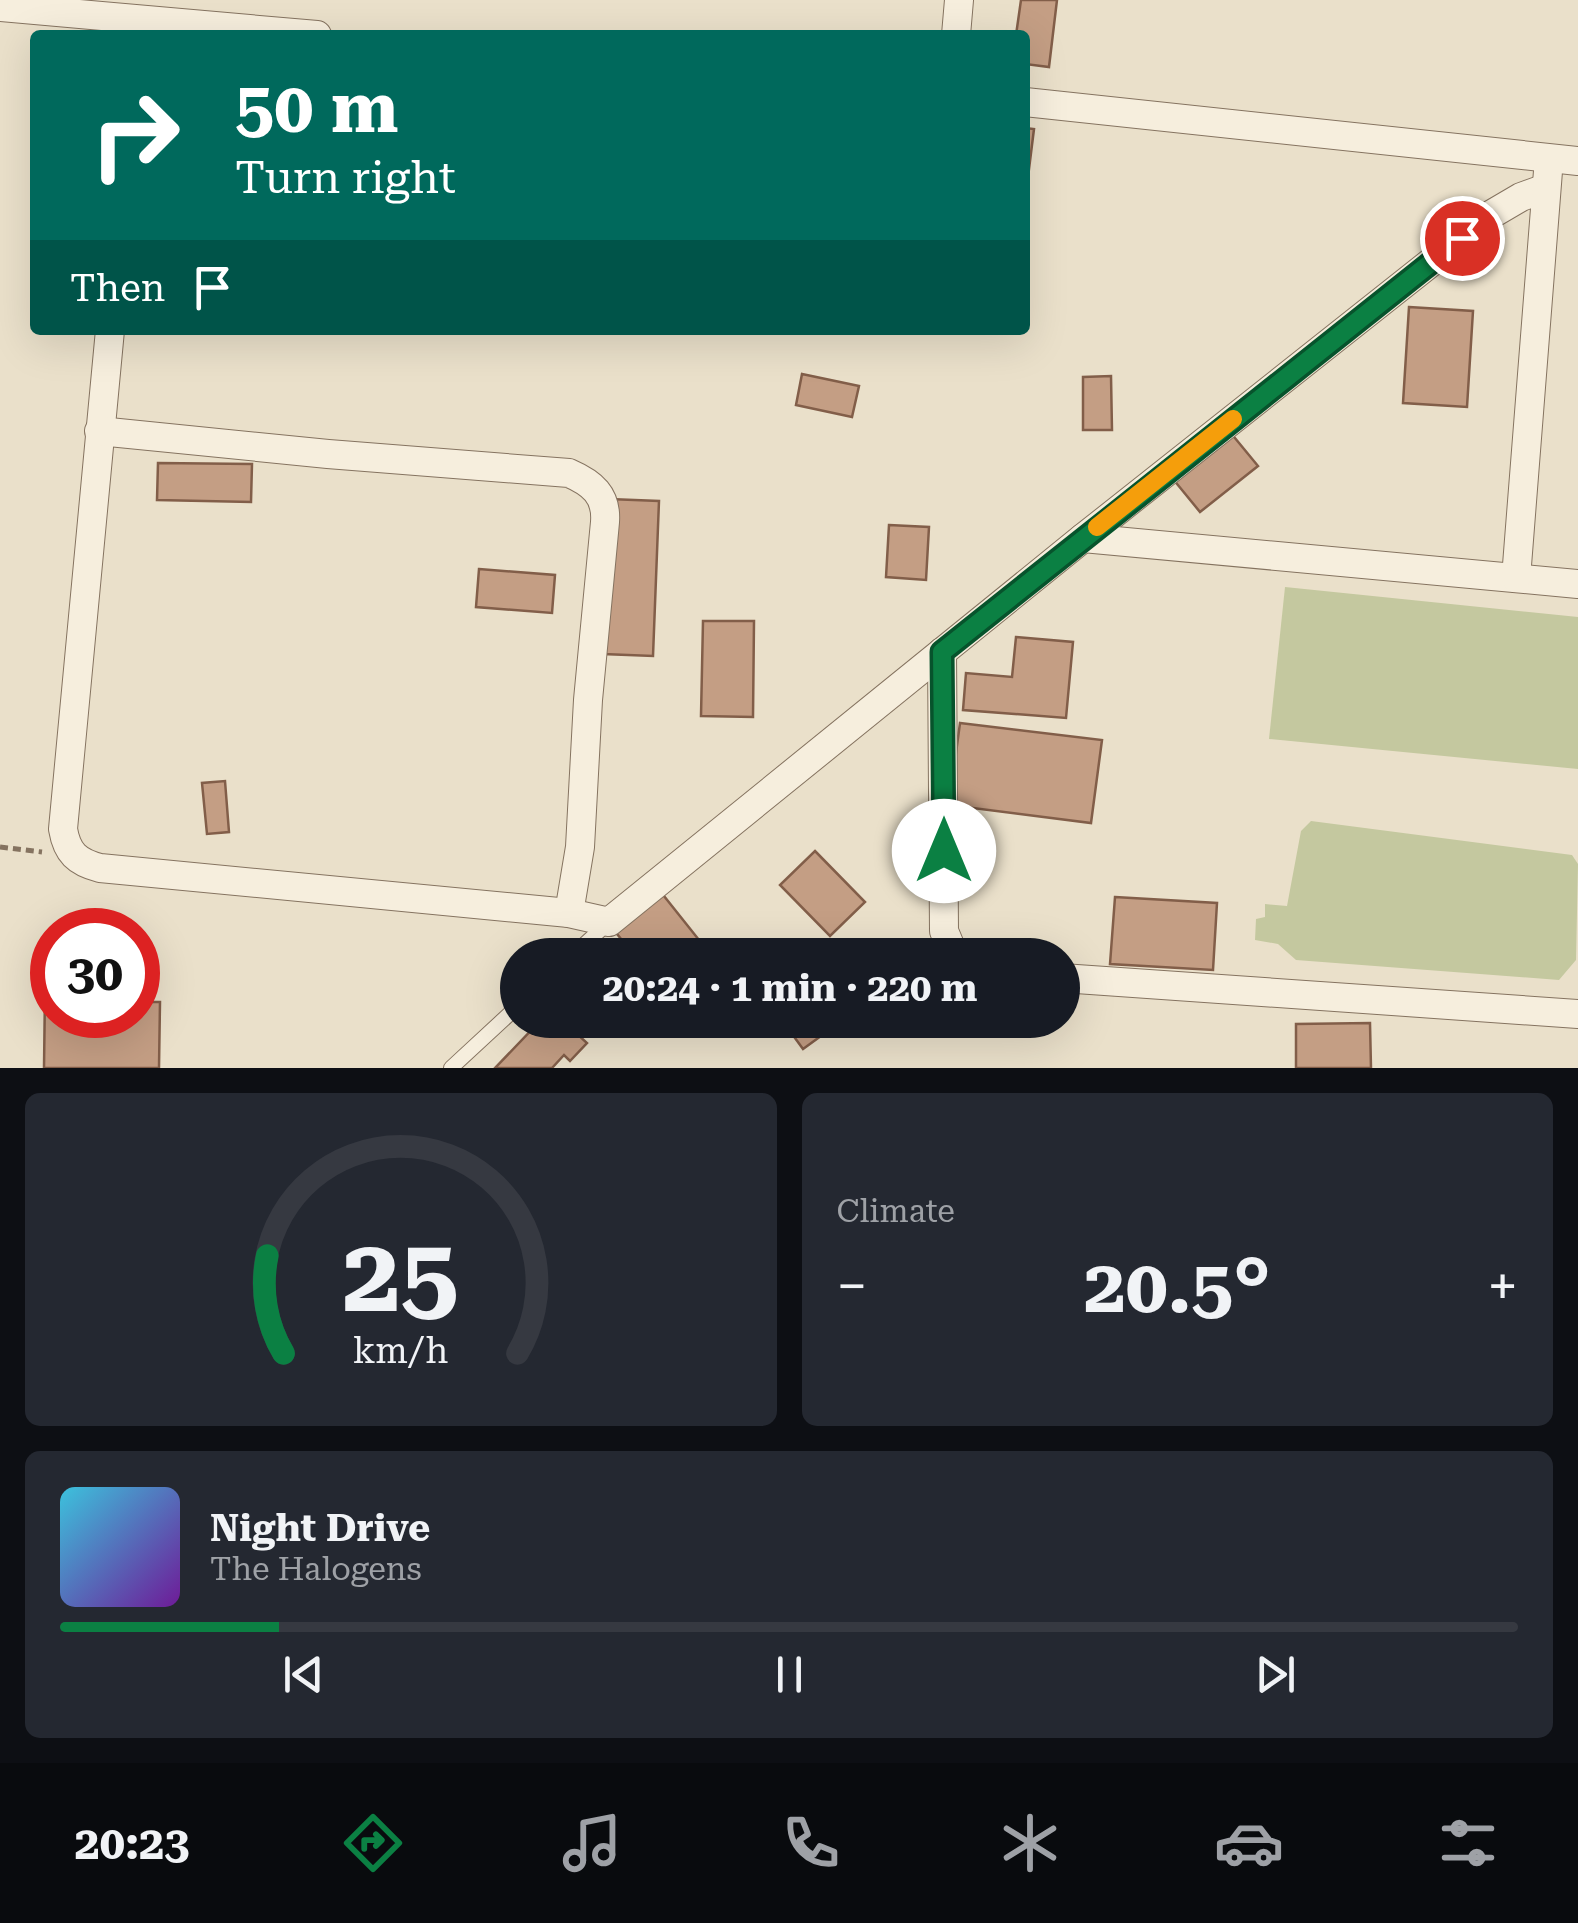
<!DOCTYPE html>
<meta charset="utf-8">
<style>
body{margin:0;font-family:"Roboto Serif",serif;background:#242831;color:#f1f3f6;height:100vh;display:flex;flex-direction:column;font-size:38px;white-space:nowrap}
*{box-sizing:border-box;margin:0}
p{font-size:32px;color:#9ea1a6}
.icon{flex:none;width:55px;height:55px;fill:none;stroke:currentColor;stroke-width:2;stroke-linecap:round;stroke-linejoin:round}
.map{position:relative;height:1068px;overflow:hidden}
.panel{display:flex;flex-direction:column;gap:25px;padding:25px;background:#0d0f14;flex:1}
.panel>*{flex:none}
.hud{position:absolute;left:30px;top:30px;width:1000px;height:305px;border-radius:10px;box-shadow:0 10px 40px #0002;background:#00695c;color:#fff;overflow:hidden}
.speed{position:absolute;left:30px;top:908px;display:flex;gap:20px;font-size:50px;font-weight:700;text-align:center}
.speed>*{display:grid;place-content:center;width:130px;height:130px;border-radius:50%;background:#171b24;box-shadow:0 10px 40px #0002;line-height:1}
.speed .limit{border:15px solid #d22;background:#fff;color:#111}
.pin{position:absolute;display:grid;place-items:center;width:85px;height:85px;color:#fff;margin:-42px;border:5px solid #fff;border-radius:50%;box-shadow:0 2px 10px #0007}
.me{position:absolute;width:110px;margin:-55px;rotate:0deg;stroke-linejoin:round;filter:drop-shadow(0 0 8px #0008)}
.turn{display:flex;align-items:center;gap:35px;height:210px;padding:0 40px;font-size:45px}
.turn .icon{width:130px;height:130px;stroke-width:2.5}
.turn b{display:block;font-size:70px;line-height:85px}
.then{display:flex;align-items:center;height:95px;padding:0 40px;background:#0003;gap:20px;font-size:38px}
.big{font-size:75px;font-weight:700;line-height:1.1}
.panel .widget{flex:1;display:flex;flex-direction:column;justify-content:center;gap:15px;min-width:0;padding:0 35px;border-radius:15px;background:#242831}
.panel .dial{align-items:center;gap:0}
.dial svg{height:260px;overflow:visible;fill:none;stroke:#363941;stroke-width:7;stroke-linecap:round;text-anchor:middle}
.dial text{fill:#f1f3f6;stroke:none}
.song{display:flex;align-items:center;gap:30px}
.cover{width:120px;height:120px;border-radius:15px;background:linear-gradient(135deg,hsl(190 70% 55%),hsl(280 70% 35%))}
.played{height:10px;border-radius:5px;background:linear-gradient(90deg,#0b8043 15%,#363941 15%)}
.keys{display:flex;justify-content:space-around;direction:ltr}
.heat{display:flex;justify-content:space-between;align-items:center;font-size:55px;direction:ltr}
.panel .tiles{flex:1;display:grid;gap:25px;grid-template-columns:1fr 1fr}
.widget:last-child{grid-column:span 2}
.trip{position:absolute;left:500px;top:938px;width:580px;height:100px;border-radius:50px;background:#171b24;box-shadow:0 10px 40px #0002;font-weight:700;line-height:100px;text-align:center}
.tabs{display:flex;height:160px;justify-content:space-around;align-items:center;background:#090b0e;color:#9ea1a6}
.tabs .icon{width:70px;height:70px}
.tabs .on{color:#0b8043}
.tabs b{font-size:45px;color:#f1f3f6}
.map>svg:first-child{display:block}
.green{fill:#c4c89f}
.building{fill:#c49e84;stroke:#825e49;stroke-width:2.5}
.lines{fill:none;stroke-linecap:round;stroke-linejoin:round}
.service-casing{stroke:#857360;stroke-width:16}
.minor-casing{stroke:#857360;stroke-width:30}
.path{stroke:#857360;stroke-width:5;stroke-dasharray:8 5;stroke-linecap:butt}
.service{stroke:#f6eedd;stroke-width:14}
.minor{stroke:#f6eedd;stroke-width:28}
.route-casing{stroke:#07532c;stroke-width:25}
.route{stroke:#0b8043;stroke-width:18}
.slow{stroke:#f59e0b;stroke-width:18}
</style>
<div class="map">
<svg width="1578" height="1068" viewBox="0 0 1578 1068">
<rect width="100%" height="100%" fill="#eae0ca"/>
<!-- green -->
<g class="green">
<path d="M1285,587L1578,617V769L1269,739Z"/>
<path d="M1311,821L1572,855L1578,864L1576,960L1559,980L1296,960L1278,944L1255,940L1256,919L1265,917V904L1287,906L1301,831Z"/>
</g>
<!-- building -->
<g class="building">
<path d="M1021,0H1057L1049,67L1025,64V35H1016Z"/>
<path d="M1025,128L1034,129L1027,185H1025Z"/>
<path d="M1409,307L1473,311L1467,407L1403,403Z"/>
<path d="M802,374L859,386L852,417L796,405Z"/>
<path d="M1111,376L1112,430H1083V377Z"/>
<path d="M1230,432L1258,466L1200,512L1173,479Z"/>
<path d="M158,463L252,464L251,502L157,500Z"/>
<path d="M609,499L659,501L653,656L603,654Z"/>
<path d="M889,525L929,527L926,580L886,577Z"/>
<path d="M479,569L555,575L552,613L476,607Z"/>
<path d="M703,621H754L753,717L701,716Z"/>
<path d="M1016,637L1073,642L1066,718L963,710L966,673L1012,677Z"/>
<path d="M960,723L1102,740L1091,823L949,805Z"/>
<path d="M225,781L229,832L207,834L202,783Z"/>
<path d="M815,851L865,902L830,936L780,885Z"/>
<path d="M660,891L707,950L701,955H634L613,929Z"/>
<path d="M1115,897L1217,903L1213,970L1110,964Z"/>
<path d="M45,990H52V1015L129,1018V1015H138V1002H160L159,1068H44Z"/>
<path d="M541,1020H562L587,1043L570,1061L564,1055L552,1068H495Z"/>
<path d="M797,1020H843L803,1049L787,1027Z"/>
<path d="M1370,1023L1371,1068H1296V1024Z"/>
</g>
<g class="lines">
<defs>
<g id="service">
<path d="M573,955L609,922"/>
<path d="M451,1068L518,1006"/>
</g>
<g id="minor">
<path d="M0,7L317,35"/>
<path d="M956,35L959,0"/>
<path d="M1025,102L1578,161"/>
<path d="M110,330L63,829C67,853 77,862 100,868L569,913L609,922L1083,538L1492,214L1521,197L1546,188"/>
<path d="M99,431L328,454L569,473C592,483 607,495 605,522L588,700L580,847L569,913"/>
<path d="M1083,538L1578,584"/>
<path d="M1516,578L1548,171"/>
<path d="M942,652L944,931L954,955"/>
<path d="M1062,978L1578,1014"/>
</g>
</defs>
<!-- service casing -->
<use href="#service" class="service-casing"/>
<!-- minor casing -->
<use href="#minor" class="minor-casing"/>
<!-- path -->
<path class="path" d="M0,847L42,852"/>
<!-- service -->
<use href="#service" class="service"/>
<!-- minor -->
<use href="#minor" class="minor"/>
</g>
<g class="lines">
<defs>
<path id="route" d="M944,851L942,652L1462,238"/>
</defs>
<!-- route casing -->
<use href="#route" class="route-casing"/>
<!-- route -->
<use href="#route" class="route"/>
<!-- slow -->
<path class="slow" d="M1097,527L1233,419"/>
</g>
</svg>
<div class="speed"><div class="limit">30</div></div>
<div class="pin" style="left:1462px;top:238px;background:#d93025"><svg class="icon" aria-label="arrive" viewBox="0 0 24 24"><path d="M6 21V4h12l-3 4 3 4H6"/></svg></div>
<svg class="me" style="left:944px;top:851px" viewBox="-20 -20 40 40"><circle r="19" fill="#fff"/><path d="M0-13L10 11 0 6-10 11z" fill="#0b8043"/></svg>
<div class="trip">20:24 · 1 min · 220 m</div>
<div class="hud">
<div class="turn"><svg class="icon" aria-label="right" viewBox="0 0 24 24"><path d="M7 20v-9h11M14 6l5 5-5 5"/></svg><div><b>50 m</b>Turn right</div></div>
<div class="then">Then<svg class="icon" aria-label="arrive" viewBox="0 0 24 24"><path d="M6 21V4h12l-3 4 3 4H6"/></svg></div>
</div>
</div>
<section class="panel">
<div class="tiles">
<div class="widget dial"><svg viewBox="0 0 100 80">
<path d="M14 69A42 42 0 1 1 86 69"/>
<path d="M14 69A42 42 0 0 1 9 39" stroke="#0b8043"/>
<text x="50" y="56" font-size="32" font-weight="700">25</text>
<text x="50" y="72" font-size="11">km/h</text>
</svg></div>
<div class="widget"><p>Climate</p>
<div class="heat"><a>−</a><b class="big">20.5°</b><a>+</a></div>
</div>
<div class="widget">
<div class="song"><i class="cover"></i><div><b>Night Drive</b><p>The Halogens</p></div></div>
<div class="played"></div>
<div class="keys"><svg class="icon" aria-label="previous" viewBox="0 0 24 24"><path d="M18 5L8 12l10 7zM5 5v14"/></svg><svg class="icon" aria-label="pause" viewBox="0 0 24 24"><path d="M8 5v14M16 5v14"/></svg><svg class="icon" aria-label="next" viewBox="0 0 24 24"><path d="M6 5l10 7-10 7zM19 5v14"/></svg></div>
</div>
</div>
</section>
<nav class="tabs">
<b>20:23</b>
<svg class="icon on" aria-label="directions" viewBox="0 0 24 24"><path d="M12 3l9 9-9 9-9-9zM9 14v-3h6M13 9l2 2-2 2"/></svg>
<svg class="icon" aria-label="music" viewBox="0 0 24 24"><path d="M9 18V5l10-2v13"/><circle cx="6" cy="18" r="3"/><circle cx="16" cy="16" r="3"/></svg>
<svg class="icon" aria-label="phone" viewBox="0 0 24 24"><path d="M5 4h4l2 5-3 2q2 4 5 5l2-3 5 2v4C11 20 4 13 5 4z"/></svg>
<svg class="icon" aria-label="climate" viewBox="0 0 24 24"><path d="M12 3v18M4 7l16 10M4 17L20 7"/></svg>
<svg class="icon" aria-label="car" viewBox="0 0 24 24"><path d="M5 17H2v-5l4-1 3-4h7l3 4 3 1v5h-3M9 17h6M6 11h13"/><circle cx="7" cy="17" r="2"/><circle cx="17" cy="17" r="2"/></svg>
<svg class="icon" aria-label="filters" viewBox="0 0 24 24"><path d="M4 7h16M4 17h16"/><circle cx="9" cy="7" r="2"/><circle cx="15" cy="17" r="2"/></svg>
</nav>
